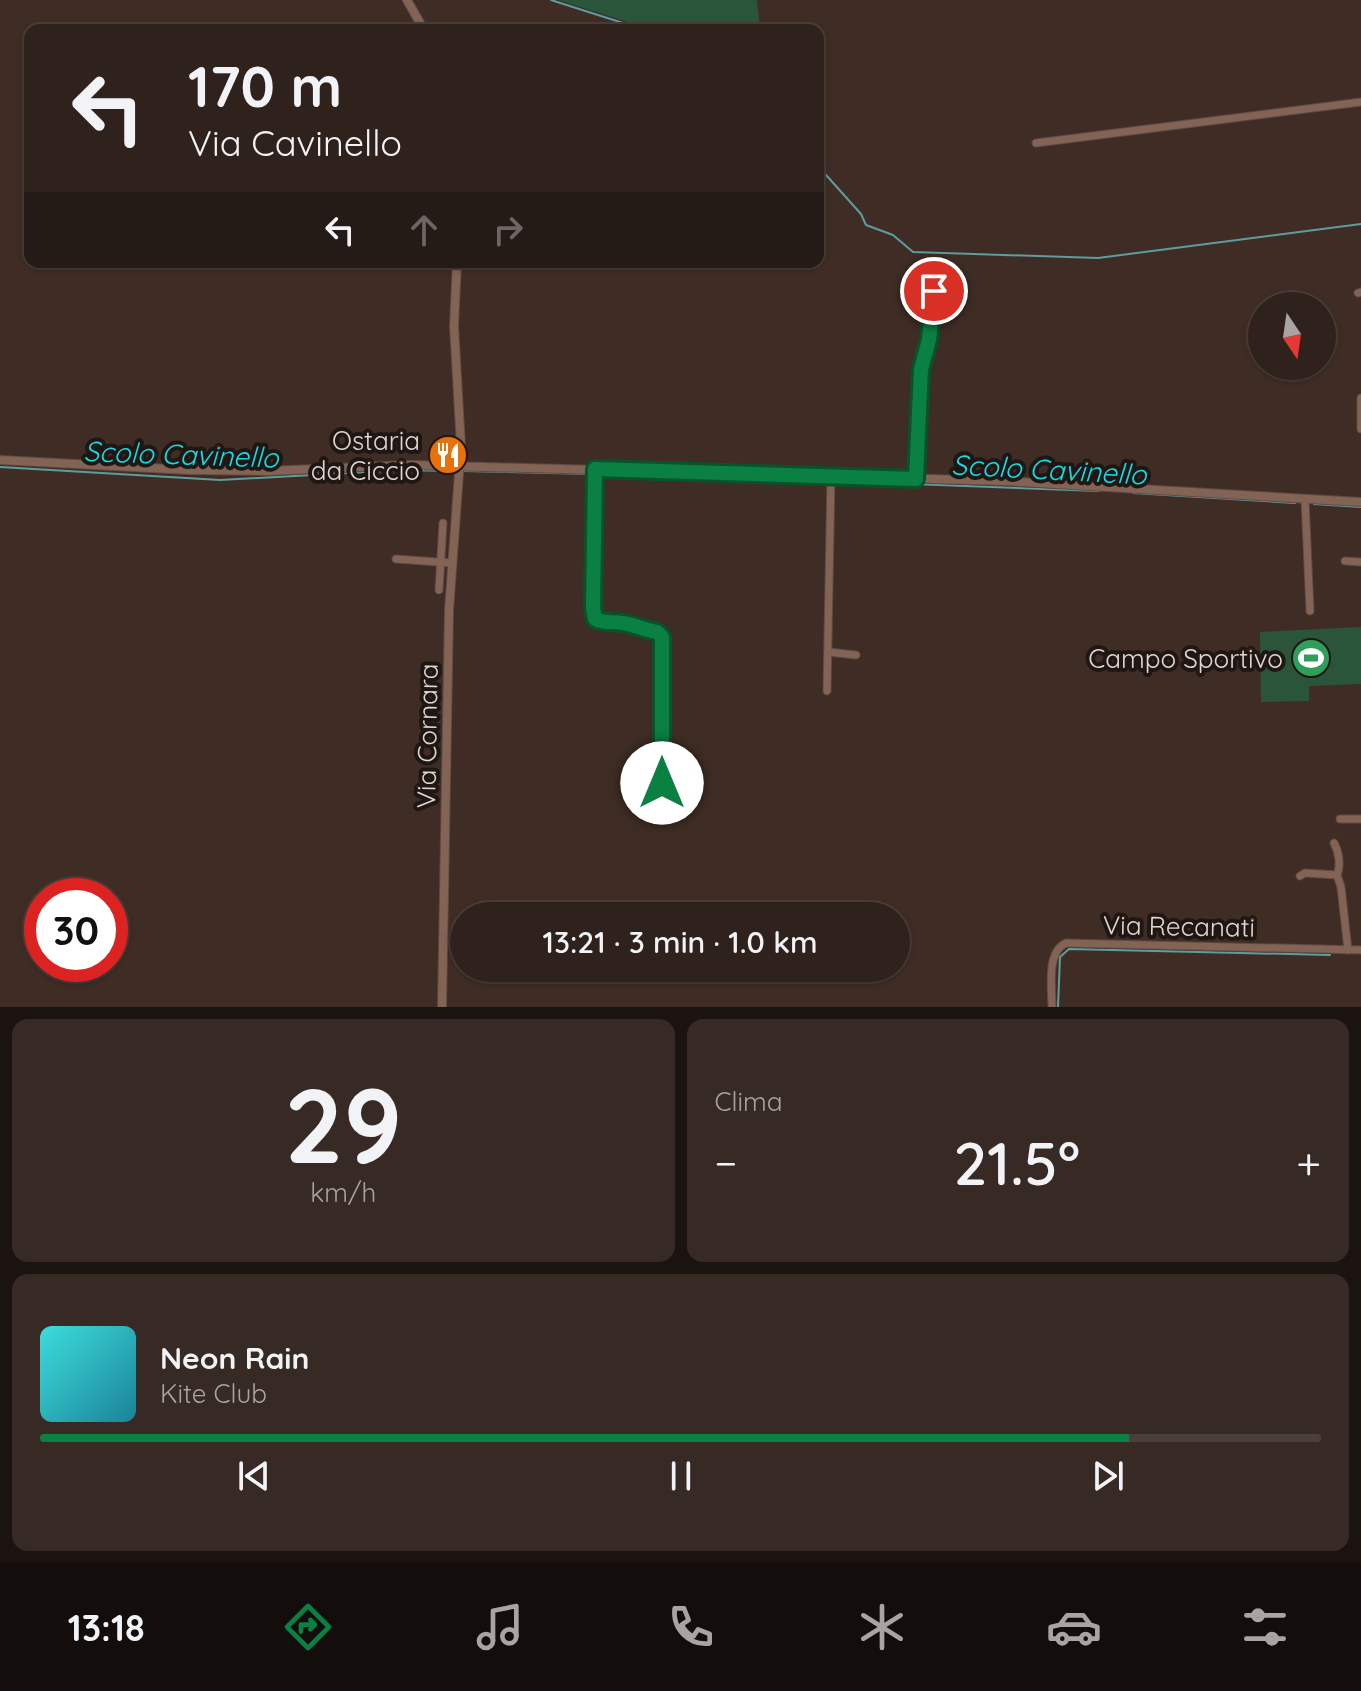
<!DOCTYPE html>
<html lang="it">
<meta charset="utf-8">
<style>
body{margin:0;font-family:Quicksand,sans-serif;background:#372a25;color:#f1f3f6;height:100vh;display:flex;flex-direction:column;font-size:30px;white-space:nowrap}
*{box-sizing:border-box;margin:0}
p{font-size:26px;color:#a7a4a3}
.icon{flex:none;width:44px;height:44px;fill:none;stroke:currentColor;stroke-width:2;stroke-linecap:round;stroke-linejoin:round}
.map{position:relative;height:1007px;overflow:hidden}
.details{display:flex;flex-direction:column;gap:12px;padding:12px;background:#1a130f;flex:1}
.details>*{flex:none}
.top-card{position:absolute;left:24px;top:24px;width:800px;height:244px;border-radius:16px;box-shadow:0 2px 6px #0004,0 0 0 2px #4a3f3b;background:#2f221c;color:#f1f3f6;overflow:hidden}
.needle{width:52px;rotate:167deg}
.fabs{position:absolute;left:1248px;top:292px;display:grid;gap:16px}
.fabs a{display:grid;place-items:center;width:88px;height:88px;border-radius:50%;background:#2f221c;box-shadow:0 2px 6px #0004,0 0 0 2px #4a3f3b;font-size:40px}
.speed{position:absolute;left:24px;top:878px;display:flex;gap:16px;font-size:40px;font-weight:700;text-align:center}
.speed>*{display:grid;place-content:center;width:104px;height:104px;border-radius:50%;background:#2f221c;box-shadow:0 2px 6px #0004,0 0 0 2px #4a3f3b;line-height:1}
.speed .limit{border:12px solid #d22;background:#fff;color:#111}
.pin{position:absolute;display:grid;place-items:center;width:68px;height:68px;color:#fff;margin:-34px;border:4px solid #fff;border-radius:50%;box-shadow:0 2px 8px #0007}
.me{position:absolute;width:88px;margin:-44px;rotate:0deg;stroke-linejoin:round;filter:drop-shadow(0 0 6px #0008)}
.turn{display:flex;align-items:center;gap:28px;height:168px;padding:0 32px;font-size:36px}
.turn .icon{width:104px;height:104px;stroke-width:2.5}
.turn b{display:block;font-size:56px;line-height:68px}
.lanes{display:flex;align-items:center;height:76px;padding:0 32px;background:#0003;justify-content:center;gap:40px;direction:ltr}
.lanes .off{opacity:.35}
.big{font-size:60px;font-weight:600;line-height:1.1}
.details .tile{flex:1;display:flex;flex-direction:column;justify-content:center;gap:12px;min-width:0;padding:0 28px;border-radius:16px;background:#372a25}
.details .dial{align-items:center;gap:0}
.dial b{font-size:104px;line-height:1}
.song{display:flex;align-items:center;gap:24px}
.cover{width:96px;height:96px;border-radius:12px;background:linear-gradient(135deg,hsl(180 70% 55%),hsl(190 70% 35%))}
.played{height:8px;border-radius:4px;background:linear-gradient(90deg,#0b8043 85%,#4a3f3b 85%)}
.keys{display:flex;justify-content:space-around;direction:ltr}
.heat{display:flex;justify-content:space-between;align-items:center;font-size:44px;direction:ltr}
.details .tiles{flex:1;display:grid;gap:12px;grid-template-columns:1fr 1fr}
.tile:last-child{grid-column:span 2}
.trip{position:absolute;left:450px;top:902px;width:460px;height:80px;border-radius:40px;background:#2f221c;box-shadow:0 2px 6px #0004,0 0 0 2px #4a3f3b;font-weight:600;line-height:80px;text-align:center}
.tab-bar{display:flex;height:128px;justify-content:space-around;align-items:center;background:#130e0b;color:#a7a4a3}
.tab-bar .icon{width:56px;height:56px}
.tab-bar .current{color:#0b8043}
.tab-bar b{font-size:36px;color:#f1f3f6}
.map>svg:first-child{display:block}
.green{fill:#2a553b}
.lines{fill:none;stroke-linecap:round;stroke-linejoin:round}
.stream{stroke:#5e9d9f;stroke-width:2}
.minor-casing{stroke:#5c4b44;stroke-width:9}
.tertiary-casing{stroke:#5c4b44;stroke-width:10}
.minor{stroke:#836353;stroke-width:7}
.tertiary{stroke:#836353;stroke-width:8}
.route-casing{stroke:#07532c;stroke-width:20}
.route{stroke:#0b8043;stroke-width:14}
.labels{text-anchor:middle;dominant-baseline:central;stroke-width:8;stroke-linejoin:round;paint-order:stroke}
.poi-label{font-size:26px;fill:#e2d6d1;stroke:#1f1714;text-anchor:end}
.street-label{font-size:26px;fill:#e2d6d1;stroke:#1f1714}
.water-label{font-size:28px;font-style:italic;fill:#17dce5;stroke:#1f1714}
</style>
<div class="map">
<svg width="1361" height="1007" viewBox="0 0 1361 1007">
<rect width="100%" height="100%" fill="#3f2d25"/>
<!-- green -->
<g class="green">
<path d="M558,0H757L760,30H653Z"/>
<path d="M1361,627V684L1309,686V701L1261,702L1260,632Z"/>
</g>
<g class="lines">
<!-- stream -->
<g class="stream">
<path d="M551,0L645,30"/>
<path d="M818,166L861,214L866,225L893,235L913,252L1098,258L1361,224"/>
<path d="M0,467L220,480L402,470L455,471"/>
<path d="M464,471L591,474"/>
<path d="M597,474L827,481"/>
<path d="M833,481L1099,491"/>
<path d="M1133,493L1295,503"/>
<path d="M1314,504L1361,507"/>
<path d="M1058,1007L1060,957L1069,949L1330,955"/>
</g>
<defs>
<g id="minor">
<path d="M1036,143L1361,102"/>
<path d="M1358,293L1361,292"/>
<path d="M1361,398V429"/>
<path d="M595,469L593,608L595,619C605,624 613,621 623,623C635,625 645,630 657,632L662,637V783L665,787H678"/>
<path d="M916,479L921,369L929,340L934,291"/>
<path d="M1305,499L1310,611"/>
<path d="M396,559L452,563"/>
<path d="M1345,561L1361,562"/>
<path d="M439,590L443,523"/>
<path d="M828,652L856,655"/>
<path d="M827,691L831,476"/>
<path d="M1340,819H1361"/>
<path d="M1334,843C1339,852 1341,866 1337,875L1341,887L1348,950"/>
<path d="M1300,876L1305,873L1337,875"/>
<path d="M1052,1007C1052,988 1046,952 1066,943L1361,950"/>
</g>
<g id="tertiary">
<path d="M407,0L424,30"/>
<path d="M0,460L189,470L267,471L412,465L1004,481L1361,502"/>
<path d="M442,1007L449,610L461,446L454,326L457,262"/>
</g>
</defs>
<!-- minor casing -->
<use href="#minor" class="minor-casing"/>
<!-- tertiary casing -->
<use href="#tertiary" class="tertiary-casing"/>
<!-- minor -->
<use href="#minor" class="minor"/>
<!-- tertiary -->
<use href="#tertiary" class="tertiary"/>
</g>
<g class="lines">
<defs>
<path id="route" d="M662,783V637L657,632C645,630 635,625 623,623C613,621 605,624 595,619L593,608L595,469L916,479L921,369L929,340L934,291"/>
</defs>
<!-- route casing -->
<use href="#route" class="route-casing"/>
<!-- route -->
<use href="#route" class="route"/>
</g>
<!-- icons -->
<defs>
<symbol id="restaurant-disc" viewBox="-11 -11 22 22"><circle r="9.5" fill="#e8710a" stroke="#1f1714"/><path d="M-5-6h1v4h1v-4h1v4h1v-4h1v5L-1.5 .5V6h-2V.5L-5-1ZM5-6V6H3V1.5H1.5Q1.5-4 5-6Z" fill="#fff"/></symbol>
<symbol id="stadium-disc" viewBox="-11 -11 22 22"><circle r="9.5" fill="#2e9e5b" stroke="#1f1714"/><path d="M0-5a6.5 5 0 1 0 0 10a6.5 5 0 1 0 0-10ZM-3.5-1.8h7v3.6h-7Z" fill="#fff"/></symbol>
</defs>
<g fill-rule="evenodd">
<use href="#restaurant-disc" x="426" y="433" width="44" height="44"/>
<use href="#stadium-disc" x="1289" y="636" width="44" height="44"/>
</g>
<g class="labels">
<!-- poi labels -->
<g class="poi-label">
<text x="420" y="440">Ostaria<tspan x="420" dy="30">da Ciccio</tspan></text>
<text x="1283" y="658">Campo Sportivo</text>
</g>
<!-- street labels -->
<g class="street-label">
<text transform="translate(427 736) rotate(-89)">Via Cornara</text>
<text transform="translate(1179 926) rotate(1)">Via Recanati</text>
</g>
<!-- water labels -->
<g class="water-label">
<text transform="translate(181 454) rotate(2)">Scolo Cavinello</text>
<text transform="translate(1049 469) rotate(3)">Scolo Cavinello</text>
</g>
</g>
</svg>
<div class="fabs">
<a><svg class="needle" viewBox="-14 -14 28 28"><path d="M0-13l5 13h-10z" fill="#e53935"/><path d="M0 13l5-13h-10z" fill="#a7a4a3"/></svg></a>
</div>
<div class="speed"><div class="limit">30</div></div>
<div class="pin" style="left:934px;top:291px;background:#d93025"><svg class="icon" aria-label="arrive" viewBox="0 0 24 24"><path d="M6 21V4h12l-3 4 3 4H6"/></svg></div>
<svg class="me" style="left:662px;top:783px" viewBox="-20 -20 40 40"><circle r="19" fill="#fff"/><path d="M0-13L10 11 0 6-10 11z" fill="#0b8043"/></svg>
<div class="trip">13:21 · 3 min · 1.0 km</div>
<div class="top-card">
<div class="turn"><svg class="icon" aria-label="left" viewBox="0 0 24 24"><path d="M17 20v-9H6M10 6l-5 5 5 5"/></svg><div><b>170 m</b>Via Cavinello</div></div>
<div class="lanes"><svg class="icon" aria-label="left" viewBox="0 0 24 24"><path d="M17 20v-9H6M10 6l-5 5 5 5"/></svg><svg class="icon off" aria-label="ahead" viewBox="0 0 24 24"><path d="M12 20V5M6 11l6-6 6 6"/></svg><svg class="icon off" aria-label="right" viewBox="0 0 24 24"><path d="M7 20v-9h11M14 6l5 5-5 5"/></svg></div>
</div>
</div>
<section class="details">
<div class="tiles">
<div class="tile dial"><b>29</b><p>km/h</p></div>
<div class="tile"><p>Clima</p>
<div class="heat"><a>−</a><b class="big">21.5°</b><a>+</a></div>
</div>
<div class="tile">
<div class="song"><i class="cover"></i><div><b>Neon Rain</b><p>Kite Club</p></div></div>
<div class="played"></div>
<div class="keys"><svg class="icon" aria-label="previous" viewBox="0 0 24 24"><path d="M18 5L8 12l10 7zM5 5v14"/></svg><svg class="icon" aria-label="pause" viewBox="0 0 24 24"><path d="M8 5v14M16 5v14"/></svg><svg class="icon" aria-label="next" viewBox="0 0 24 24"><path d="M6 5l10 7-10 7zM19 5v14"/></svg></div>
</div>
</div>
</section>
<nav class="tab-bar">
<b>13:18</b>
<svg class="icon current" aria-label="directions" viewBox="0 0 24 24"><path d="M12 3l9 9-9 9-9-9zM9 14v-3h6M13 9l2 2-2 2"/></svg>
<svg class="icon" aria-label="music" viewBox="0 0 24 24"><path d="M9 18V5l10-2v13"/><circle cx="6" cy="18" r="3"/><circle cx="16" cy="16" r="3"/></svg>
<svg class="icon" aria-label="phone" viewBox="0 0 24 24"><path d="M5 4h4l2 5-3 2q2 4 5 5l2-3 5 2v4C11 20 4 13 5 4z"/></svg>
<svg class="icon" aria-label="climate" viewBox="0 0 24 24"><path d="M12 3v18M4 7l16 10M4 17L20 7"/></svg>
<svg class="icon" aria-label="car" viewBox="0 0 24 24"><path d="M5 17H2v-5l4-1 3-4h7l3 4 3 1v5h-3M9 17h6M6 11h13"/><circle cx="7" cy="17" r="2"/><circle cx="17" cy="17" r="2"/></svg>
<svg class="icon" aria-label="filters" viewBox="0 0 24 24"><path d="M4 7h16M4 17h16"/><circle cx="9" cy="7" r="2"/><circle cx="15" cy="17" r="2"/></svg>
</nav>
